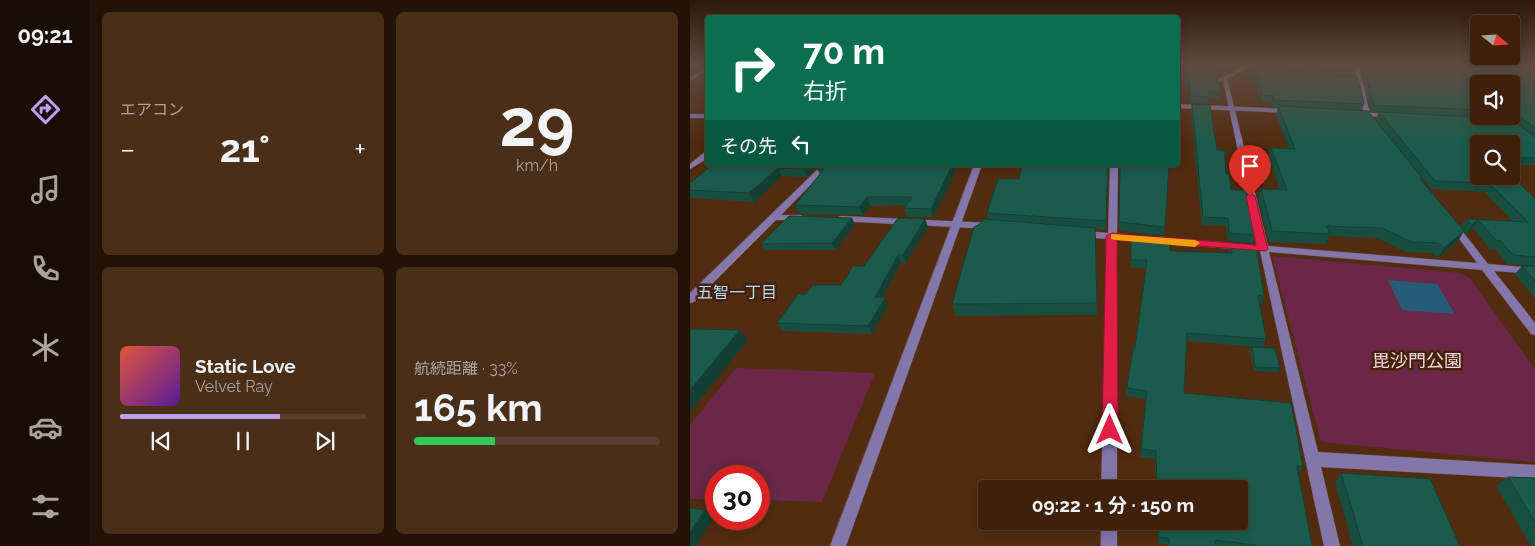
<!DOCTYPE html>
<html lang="ja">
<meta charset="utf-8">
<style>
body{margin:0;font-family:Raleway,"Noto Sans JP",sans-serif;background:#492e1a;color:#f1f3f6;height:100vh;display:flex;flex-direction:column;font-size:19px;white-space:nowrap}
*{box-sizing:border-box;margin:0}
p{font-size:16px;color:#ada39d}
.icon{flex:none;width:28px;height:28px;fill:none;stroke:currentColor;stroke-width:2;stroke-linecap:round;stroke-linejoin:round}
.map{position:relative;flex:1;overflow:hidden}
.drawer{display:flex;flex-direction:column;gap:12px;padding:12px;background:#221207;width:600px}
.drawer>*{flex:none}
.guide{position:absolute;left:15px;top:15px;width:475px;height:152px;border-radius:5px;box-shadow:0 2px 12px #0003,0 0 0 1px #573e2d;background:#0b6e4f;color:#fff;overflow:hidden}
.needle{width:32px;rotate:108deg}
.controls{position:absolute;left:780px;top:15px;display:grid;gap:10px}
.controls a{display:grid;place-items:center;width:50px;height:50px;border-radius:5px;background:#3e210c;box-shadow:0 2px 12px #0003,0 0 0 1px #573e2d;font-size:25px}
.speed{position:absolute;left:15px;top:465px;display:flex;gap:10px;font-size:25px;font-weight:700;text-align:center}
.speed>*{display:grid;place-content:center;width:65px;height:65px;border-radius:50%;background:#3e210c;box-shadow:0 2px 12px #0003,0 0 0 1px #573e2d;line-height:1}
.speed .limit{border:8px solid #d22;background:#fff;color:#111}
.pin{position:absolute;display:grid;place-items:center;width:42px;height:42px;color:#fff;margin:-51px -21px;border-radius:50% 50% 50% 0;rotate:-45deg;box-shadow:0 0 5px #0007}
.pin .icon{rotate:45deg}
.me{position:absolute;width:55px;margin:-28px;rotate:0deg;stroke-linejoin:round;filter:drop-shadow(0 0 4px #0008)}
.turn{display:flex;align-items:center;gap:18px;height:105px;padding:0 15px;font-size:22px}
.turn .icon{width:65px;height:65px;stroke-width:2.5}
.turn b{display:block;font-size:35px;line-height:42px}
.then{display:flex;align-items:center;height:48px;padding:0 15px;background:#0003;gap:10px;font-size:19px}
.big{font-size:38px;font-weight:700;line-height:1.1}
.drawer .widget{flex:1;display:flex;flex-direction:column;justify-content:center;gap:8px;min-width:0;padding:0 18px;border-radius:8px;background:#492e1a}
.drawer .dial{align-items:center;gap:0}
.dial b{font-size:65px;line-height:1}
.song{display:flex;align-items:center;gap:15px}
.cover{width:60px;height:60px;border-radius:8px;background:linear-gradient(135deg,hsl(10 70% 55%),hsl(270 70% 35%))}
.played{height:5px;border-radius:2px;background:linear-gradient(90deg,#bca0f2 65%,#573e2d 65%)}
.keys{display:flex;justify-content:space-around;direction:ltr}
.heat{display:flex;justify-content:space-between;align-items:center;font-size:28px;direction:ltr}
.charge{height:8px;border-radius:4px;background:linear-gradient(90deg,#34c759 33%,#573e2d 0)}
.drawer .tiles{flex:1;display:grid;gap:12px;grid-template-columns:repeat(2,1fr)}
.trip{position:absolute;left:288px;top:480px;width:270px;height:50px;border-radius:5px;background:#3e210c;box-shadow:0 2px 12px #0003,0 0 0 1px #573e2d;font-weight:700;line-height:50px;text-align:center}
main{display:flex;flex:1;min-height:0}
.menu{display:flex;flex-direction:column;width:90px;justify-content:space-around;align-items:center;background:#190d05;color:#ada39d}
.menu .icon{width:35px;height:35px}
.menu .current{color:#bca0f2}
.menu b{font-size:22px;color:#f1f3f6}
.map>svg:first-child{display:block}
.green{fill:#6a2747}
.water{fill:#265c76}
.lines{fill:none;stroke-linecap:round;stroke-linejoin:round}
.minor-casing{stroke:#6a472e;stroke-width:1}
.tertiary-casing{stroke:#6a472e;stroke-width:1}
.minor{fill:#8276ab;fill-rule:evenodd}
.tertiary{fill:#8276ab;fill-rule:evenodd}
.wall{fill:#184e40}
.shaded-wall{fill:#144034}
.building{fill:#1c5b4b;stroke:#144034}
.route{fill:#e11d48;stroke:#92132f}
.slow{fill:#f59e0b}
.labels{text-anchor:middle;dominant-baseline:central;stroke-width:5;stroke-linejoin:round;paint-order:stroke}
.neighbourhood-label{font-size:16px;fill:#b1dffa;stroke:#462105}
.near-park-label{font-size:18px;fill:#f0d7e0;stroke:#462105}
</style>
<main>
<nav class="menu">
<b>09:21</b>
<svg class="icon current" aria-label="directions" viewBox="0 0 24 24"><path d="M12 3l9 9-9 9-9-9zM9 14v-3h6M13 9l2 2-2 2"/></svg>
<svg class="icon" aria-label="music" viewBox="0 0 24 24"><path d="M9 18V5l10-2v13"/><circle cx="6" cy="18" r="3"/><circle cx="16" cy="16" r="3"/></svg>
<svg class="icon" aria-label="phone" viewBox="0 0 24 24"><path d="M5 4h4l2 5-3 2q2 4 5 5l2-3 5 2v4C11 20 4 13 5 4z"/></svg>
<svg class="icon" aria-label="climate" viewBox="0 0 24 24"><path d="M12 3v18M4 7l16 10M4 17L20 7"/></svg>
<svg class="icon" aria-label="car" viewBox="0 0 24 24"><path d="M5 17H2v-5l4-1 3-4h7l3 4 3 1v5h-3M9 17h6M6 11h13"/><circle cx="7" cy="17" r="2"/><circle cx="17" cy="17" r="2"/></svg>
<svg class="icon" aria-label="filters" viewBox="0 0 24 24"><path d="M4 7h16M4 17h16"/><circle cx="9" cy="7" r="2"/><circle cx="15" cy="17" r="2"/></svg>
</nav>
<section class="drawer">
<div class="tiles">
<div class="widget"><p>エアコン</p>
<div class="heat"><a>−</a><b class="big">21°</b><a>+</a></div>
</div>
<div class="widget dial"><b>29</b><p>km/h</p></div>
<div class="widget">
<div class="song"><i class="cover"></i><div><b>Static Love</b><p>Velvet Ray</p></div></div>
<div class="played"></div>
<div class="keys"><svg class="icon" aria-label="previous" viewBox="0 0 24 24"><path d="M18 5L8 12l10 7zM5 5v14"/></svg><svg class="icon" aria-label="pause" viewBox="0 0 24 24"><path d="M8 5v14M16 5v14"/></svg><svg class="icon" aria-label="next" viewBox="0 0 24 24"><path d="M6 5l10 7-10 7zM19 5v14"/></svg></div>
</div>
<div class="widget"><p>航続距離 · 33%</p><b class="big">165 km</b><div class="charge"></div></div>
</div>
</section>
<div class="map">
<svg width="845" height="546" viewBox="0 0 845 546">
<rect width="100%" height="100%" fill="#522c10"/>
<!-- green -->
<g class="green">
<path d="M582,256L770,273L780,278L845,369V462L631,442Z"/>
<path d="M46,368L185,373L132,502L69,500V476H26V499H0V425Z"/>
</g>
<!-- water -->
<path class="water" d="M698,280L747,284L765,314L712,310Z"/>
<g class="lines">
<defs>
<g id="minor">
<path d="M553,66H559L544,76L537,78L578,246L787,263L759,225L763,222L766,223L798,264L845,268V274L804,271L845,323V335L841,334L792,270L579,252L628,452L845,465V479L631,467L650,546H634L570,251L467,243L462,240L467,237L568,245L533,80L528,82L525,80L540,74Z"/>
<path d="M664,66H670L680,115L685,121L684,122H680L674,115Z"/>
<path d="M18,67V70L0,81V77Z"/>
<rect x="0" y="114" width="18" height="4"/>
<path d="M15,152H18V158L0,169V164Z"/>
<path d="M132,165H140L91,215H111L115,218L114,220H86L4,302L0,303V293Z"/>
<path d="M420,165H428L427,234L453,236L458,239L453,242L427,240V489H411L418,239L393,237L388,234L393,231L418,233Z"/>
<path d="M151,216L301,223L305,226L301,229L148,221L147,219L148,217Z"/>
<rect x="411" y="521" width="16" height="25"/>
</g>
<g id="tertiary">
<path d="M488,104L599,109L602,111L599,113L488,108Z"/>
<path d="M668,112L701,114L704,116L701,118L666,115V113Z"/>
<path d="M284,165H292L156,546H140Z"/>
</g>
</defs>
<!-- minor casing -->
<use href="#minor" class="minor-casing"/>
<!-- tertiary casing -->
<use href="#tertiary" class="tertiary-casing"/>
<!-- minor -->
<use href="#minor" class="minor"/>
<!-- tertiary -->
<use href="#tertiary" class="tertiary"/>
</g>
<!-- wall -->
<g class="wall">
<path d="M488,66L525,71L524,77L531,92L530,99L518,98V104L500,103L499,87H488Z"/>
<path d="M559,66H593L592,68L596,71L674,104L672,110L733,179L732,181L774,231L768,241L748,258L742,253L716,252L687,238L639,236L636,244L579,242L568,199L571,189L590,190L579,157L581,148H599L586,115L588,107H583L581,102H572Z"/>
<path d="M600,66H666V70L664,77L601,70Z"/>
<path d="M669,66H845V165H821V144H789V176L845,198V298L825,274L832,266H841L817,264L805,249H800L783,228L776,234L771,227L776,219L823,221L794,192L741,189L686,120L689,112L820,119L817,116H821V84H789V116H807L806,118L681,112Z"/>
<path d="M502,104L527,150L536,174L541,190L567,233L565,241L563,243L538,241L536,226L512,225L501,110Z"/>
<path d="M22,165H129L117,177L92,176L64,202L0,198V183Z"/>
<path d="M130,165H267L259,186L243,217H217L214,208L216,205L180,206L173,215L109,214L105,205L130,174L127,169Z"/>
<path d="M418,165L416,230L405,229L407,315L266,316L262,304L298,219L297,213L329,179Z"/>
<path d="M430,165H479L474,235L429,231Z"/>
<path d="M235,219L238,227L216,263L211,262L193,298L198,306L182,334L92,331L87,323L116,294L151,285L174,266Z"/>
<path d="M165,225L146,250H75L71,244Z"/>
<path d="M441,234L474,239L480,251L539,253V250L541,242L574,296L572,305L570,304L576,339L573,347L590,368L588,372L564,371L560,351L562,347H567L497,341L494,393L613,467L609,474L622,546H478V544H468L467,521H549V489H466L465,459L450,457L456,399L436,396L437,388L445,348L456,268H441Z"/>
<path d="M651,473L770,546H663L645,482Z"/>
<path d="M818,477L845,478V546H841L806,486Z"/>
</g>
<!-- shaded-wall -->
<g class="shaded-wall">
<path d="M117,165H129L117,177L113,169Z"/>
<path d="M262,165H267L259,186L243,217L241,209Z"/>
<path d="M88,168L92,176L64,202L59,193Z"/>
<path d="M177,197L180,206L173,215L169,207Z"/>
<path d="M162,218L165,225L146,250L142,243Z"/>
<path d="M235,219L238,227L216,263L213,255Z"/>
<path d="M788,220L783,228L776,234L782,225Z"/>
<path d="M774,231L768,241L748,258L754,248Z"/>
<path d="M567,233L565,241L563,243L565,235Z"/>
<path d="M208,255L211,262L189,305L185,297Z"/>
<path d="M195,298L198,306L182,334L178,326Z"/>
<path d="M50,330L58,340L0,412V390Z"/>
<path d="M15,510L25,516L6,546H0V532Z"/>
</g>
<!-- building -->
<g class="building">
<path d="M488,66H524L525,71L488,72Z"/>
<path d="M563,66H592V67L596,71L668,78L674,104L584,100L583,96L573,95Z"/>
<path d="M616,66H666V70Z"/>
<path d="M673,66H752L789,92V110L684,105Z"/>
<path d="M763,66H845V128L821,110V84H789Z"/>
<path d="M488,73L489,78H527L531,92L518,91L519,97L501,96L499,81H488Z"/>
<path d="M502,104L520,105L527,150H534L536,174H539L541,190H558L567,233L565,235L539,233L538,218L513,217Z"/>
<path d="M588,106L678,111L733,179H730L774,231L754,248L748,243L722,242L692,228L636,226L640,234L582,231L571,189L597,190L581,148L605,149Z"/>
<path d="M689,112L821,119L845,137V158L821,157V144H789V176H821L845,198V257L823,255L811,241L806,240L788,220L782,225L776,219L838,222L799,183L745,181Z"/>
<path d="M22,165H117L113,169L88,168L59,193L0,190V183Z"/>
<path d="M130,165H262L256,178L241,209L214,208L222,197H177L169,207L105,205L134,169H127Z"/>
<path d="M332,165H418L416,221L297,213L308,179H329Z"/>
<path d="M430,165H479L475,227L429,222Z"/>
<path d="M99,216L162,218L142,243L71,244Z"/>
<path d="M208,218L235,219L213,255H208L185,297L195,298L178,326L87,323L108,294H116L123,285H151L163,266H174Z"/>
<path d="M293,219L405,228L407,303L262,304L284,227L291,223Z"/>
<path d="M441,234L474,236V239H479L480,251L542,253L541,242L566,244L574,296L568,295L576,339L497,333L494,393L601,403L613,467L607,466L622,546H566L565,545L525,540V546H479V538L469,537L468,521H549V489H467L466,451L451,449L457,391L437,388L443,348H445L457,260H441Z"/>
<path d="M832,266H845V281Z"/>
<path d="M0,329L50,330L0,390Z"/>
<path d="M562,347L585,348L590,368L565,367Z"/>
<path d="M651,473L740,479L770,546H673Z"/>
<path d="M818,477L845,478V522Z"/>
<path d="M0,508L15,510L0,532Z"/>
</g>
<!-- sky -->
<linearGradient id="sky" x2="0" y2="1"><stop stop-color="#2d1809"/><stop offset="0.46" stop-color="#604b42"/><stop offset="1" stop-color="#604b42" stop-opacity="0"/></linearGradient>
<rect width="845" height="142" fill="url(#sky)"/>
<!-- route -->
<path class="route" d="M560,193L565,196L578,249L576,251L427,240L428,430L425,436L420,438L414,436L412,430L416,236L422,233L566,245L556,196Z"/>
<!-- slow -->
<path class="slow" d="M421,234L505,240L510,243L505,247L425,240L421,239Z"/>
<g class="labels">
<!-- neighbourhood labels -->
<g class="neighbourhood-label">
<text x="47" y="292">五智一丁目</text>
</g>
<!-- near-park labels -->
<g class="near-park-label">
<text x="727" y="360">毘沙門公園</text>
</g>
</g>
</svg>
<div class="controls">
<a><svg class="needle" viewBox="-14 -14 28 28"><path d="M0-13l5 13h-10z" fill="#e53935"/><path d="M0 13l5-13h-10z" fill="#ada39d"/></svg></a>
<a><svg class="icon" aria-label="sound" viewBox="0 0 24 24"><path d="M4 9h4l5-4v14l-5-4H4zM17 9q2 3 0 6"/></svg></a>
<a><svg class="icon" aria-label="search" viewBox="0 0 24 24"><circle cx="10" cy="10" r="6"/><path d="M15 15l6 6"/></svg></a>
</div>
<div class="speed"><div class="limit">30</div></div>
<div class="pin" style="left:560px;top:196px;background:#d93025"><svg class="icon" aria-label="arrive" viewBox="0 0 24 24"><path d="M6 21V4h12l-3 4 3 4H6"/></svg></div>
<svg class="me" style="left:420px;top:430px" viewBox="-20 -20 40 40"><path d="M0-17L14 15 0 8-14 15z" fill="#e11d48" stroke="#fff" stroke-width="4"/></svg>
<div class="trip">09:22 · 1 分 · 150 m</div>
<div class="guide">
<div class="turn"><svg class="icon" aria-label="right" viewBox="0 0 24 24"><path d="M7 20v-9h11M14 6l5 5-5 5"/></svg><div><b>70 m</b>右折</div></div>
<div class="then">その先<svg class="icon" aria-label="left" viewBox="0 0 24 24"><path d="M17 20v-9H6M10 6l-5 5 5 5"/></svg></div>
</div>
</div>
</main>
